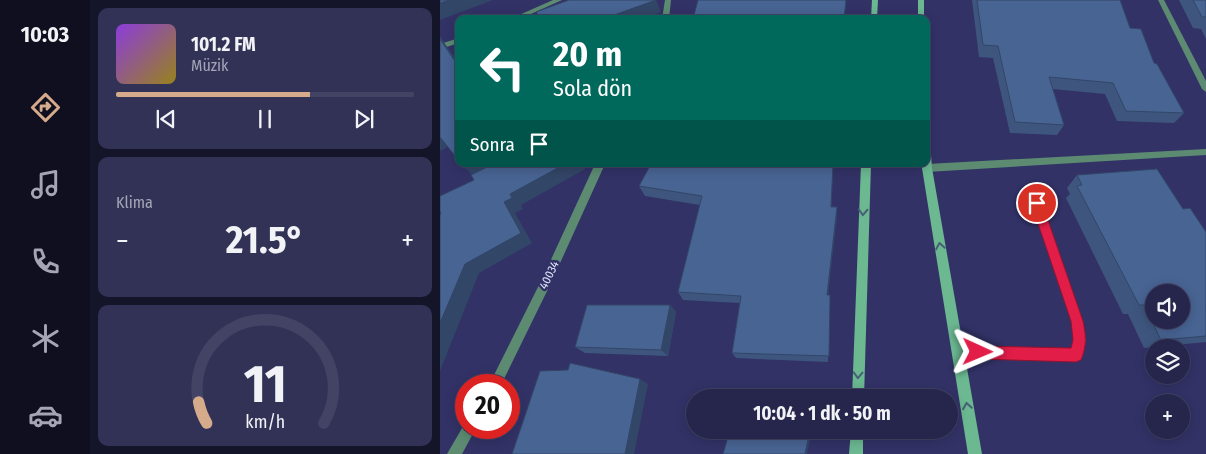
<!DOCTYPE html>
<html lang="tr">
<meta charset="utf-8">
<style>
body{margin:0;font-family:"Fira Sans Condensed",sans-serif;background:#323257;color:#f1f3f6;height:100vh;display:flex;flex-direction:column;font-size:19px;white-space:nowrap}
*{box-sizing:border-box;margin:0}
p{font-size:16px;color:#a4a5b6}
.icon{flex:none;width:28px;height:28px;fill:none;stroke:currentColor;stroke-width:2;stroke-linecap:round;stroke-linejoin:round}
.map{position:relative;flex:1;overflow:hidden}
.drawer{display:flex;flex-direction:column;gap:8px;padding:8px;background:#15152a;width:350px}
.drawer>*{flex:none}
.banner{position:absolute;left:15px;top:15px;width:475px;height:152px;border-radius:10px;box-shadow:0 2px 12px #0003,0 0 0 1px #424365;background:#00695c;color:#fff;overflow:hidden}
.controls{position:absolute;left:705px;top:284px;display:grid;gap:10px}
.controls a{display:grid;place-items:center;width:45px;height:45px;border-radius:50%;background:#26264d;box-shadow:0 2px 12px #0003,0 0 0 1px #424365;font-size:25px}
.speed{position:absolute;left:15px;top:374px;display:flex;gap:10px;font-size:25px;font-weight:700;text-align:center}
.speed>*{display:grid;place-content:center;width:65px;height:65px;border-radius:50%;background:#26264d;box-shadow:0 2px 12px #0003,0 0 0 1px #424365;line-height:1}
.speed .limit{border:8px solid #d22;background:#fff;color:#111}
.pin{position:absolute;display:grid;place-items:center;width:42px;height:42px;color:#fff;margin:-21px;border:2px solid #fff;border-radius:50%;box-shadow:0 1px 5px #0007}
.me{position:absolute;width:55px;margin:-28px;rotate:91deg;stroke-linejoin:round;filter:drop-shadow(0 0 4px #0008)}
.turn{display:flex;align-items:center;gap:18px;height:105px;padding:0 15px;font-size:22px}
.turn .icon{width:65px;height:65px;stroke-width:2.5}
.turn b{display:block;font-size:35px;line-height:42px}
.then{display:flex;align-items:center;height:48px;padding:0 15px;background:#0003;gap:10px;font-size:19px}
.big{font-size:38px;font-weight:700;line-height:1.1}
.drawer .card{flex:1;display:flex;flex-direction:column;justify-content:center;gap:8px;min-width:0;padding:0 18px;border-radius:10px;background:#323257}
.drawer .dial{align-items:center;gap:0}
.dial svg{height:130px;overflow:visible;fill:none;stroke:#424365;stroke-width:7;stroke-linecap:round;text-anchor:middle}
.dial text{fill:#f1f3f6;stroke:none}
.song{display:flex;align-items:center;gap:15px}
.cover{width:60px;height:60px;border-radius:8px;background:linear-gradient(135deg,hsl(270 70% 55%),hsl(50 70% 35%))}
.played{height:5px;border-radius:2px;background:linear-gradient(90deg,#d6ab8b 65%,#424365 65%)}
.keys{display:flex;justify-content:space-around;direction:ltr}
.heat{display:flex;justify-content:space-between;align-items:center;font-size:28px;direction:ltr}
.trip{position:absolute;left:246px;top:389px;width:272px;height:50px;border-radius:25px;background:#26264d;box-shadow:0 2px 12px #0003,0 0 0 1px #424365;font-weight:700;line-height:50px;text-align:center}
main{display:flex;flex:1;min-height:0}
.tabs{display:flex;flex-direction:column;width:90px;justify-content:space-around;align-items:center;background:#0f0f1f;color:#a4a5b6}
.tabs .icon{width:35px;height:35px}
.tabs .active{color:#d6ab8b}
.tabs b{font-size:22px;color:#f1f3f6}
.map>svg:first-child{display:block}
.lines{fill:none;stroke-linecap:round;stroke-linejoin:round}
.service{fill:#5c8b72;fill-rule:evenodd}
.minor{fill:#5c8b72;fill-rule:evenodd}
.secondary{fill:#6bb891;fill-rule:evenodd}
.wall{fill:#3e567e}
.shaded-wall{fill:#324667}
.building{fill:#486493;stroke:#324667;fill-rule:evenodd}
.oneway{stroke:#466176}
.route{fill:#e11d48;stroke:#92132f}
.labels{text-anchor:middle;dominant-baseline:central;stroke-width:5;stroke-linejoin:round;paint-order:stroke}
.street-label{font-size:12px;fill:#e4e7fb;stroke:#323267}
</style>
<main>
<nav class="tabs">
<b>10:03</b>
<svg class="icon active" aria-label="directions" viewBox="0 0 24 24"><path d="M12 3l9 9-9 9-9-9zM9 14v-3h6M13 9l2 2-2 2"/></svg>
<svg class="icon" aria-label="music" viewBox="0 0 24 24"><path d="M9 18V5l10-2v13"/><circle cx="6" cy="18" r="3"/><circle cx="16" cy="16" r="3"/></svg>
<svg class="icon" aria-label="phone" viewBox="0 0 24 24"><path d="M5 4h4l2 5-3 2q2 4 5 5l2-3 5 2v4C11 20 4 13 5 4z"/></svg>
<svg class="icon" aria-label="climate" viewBox="0 0 24 24"><path d="M12 3v18M4 7l16 10M4 17L20 7"/></svg>
<svg class="icon" aria-label="car" viewBox="0 0 24 24"><path d="M5 17H2v-5l4-1 3-4h7l3 4 3 1v5h-3M9 17h6M6 11h13"/><circle cx="7" cy="17" r="2"/><circle cx="17" cy="17" r="2"/></svg>
</nav>
<section class="drawer">
<div class="card">
<div class="song"><i class="cover"></i><div><b>101.2 FM</b><p>Müzik</p></div></div>
<div class="played"></div>
<div class="keys"><svg class="icon" aria-label="previous" viewBox="0 0 24 24"><path d="M18 5L8 12l10 7zM5 5v14"/></svg><svg class="icon" aria-label="pause" viewBox="0 0 24 24"><path d="M8 5v14M16 5v14"/></svg><svg class="icon" aria-label="next" viewBox="0 0 24 24"><path d="M6 5l10 7-10 7zM19 5v14"/></svg></div>
</div>
<div class="card"><p>Klima</p>
<div class="heat"><a>−</a><b class="big">21.5°</b><a>+</a></div>
</div>
<div class="card dial"><svg viewBox="0 0 100 80">
<path d="M14 69A42 42 0 1 1 86 69"/>
<path d="M14 69A42 42 0 0 1 9 56" stroke="#d6ab8b"/>
<text x="50" y="56" font-size="32" font-weight="700">11</text>
<text x="50" y="72" font-size="11">km/h</text>
</svg></div>
</section>
<div class="map">
<svg width="766" height="454" viewBox="0 0 766 454">
<rect width="100%" height="100%" fill="#323267"/>
<g class="lines">
<!-- service -->
<path class="service" d="M597,199L600,200L602,203L643,321L646,340L641,359L637,361L518,358L514,356L512,352L514,348L518,346L632,349L634,340L631,321L592,203L594,200Z"/>
<!-- minor -->
<g class="minor">
<path d="M113,0H122L80,19H70Z"/>
<path d="M225,0H231L229,19H222Z"/>
<path d="M718,0H724L766,81V92L762,89Z"/>
<path d="M19,38V43L0,49V44Z"/>
<path d="M766,149V155L487,172L482,168L487,164Z"/>
<path d="M155,164H165L111,283L61,385H49L103,277Z"/>
<path d="M25,423L26,428H36L22,454H7Z"/>
</g>
<!-- secondary -->
<g class="secondary">
<path d="M432,0H438L437,19H431Z"/>
<rect x="478" y="0" width="6" height="19"/>
<path d="M486,138L490,141L492,168L542,454H528L482,168V164H486Z"/>
<path d="M421,164H431L424,398H412Z"/>
<path d="M411,430H423V454H409Z"/>
</g>
</g>
<!-- wall -->
<g class="wall">
<path d="M532,0H680L690,28L714,63L744,113L734,123L677,121L665,94L613,89L624,125L617,135L570,133L553,58L539,57Z"/>
<path d="M739,0H766V39L761,29L753,28Z"/>
<path d="M637,175L743,209L766,232V342L704,348L688,314H683L626,198L630,194L627,188Z"/>
<path d="M199,186L397,207L388,295H390L388,362L296,358L292,353L300,303L243,300L238,292L260,205L205,196Z"/>
<path d="M230,305L236,312L228,356L145,353L135,347Z"/>
</g>
<!-- shaded-wall -->
<g class="shaded-wall">
<path d="M10,0H53L0,20V3Z"/>
<path d="M216,0L221,12L203,19H163Z"/>
<path d="M0,36L3,41L8,48L19,63V67L0,42Z"/>
<path d="M0,136L10,146L0,151Z"/>
<path d="M29,164H63L36,178L24,167Z"/>
<path d="M125,164H142L145,169L81,205L83,209L75,213L92,243L39,273L0,371V323L25,264L64,202L70,194Z"/>
<path d="M397,207V217L387,303V295Z"/>
<path d="M230,305L236,312L228,356L221,350Z"/>
<path d="M200,379L208,384L194,454H185Z"/>
<path d="M370,430H372L367,454H365Z"/>
</g>
<!-- building -->
<g class="building">
<path d="M0,0H10L0,3Z"/>
<path d="M129,0H216L163,19H102L96,12Z"/>
<path d="M258,0H406L404,19H253Z"/>
<path d="M537,0H680L690,28L701,29L714,63L717,64L744,113L686,111L673,83L609,77L624,125L575,122L558,46L543,45Z"/>
<path d="M753,0H766V17H762Z"/>
<path d="M0,39L19,67V161L0,137Z"/>
<path d="M21,164H29L24,167Z"/>
<path d="M53,164H125L70,194L72,198L64,202L81,233L25,264L0,323V215L1,214L0,211V196L34,180L31,175Z"/>
<path d="M211,164H393L391,207H397L387,295H390L389,356L292,353L301,296L238,292L262,196L199,186Z"/>
<path d="M717,169L743,209L750,208L766,232V336L721,340L704,305H699L637,186L642,185L637,175ZM714,292H741V320H714Z"/>
<path d="M147,305H230L221,350L135,347Z"/>
<path d="M130,363L200,379L185,454H72L100,371L128,370Z"/>
<path d="M290,430H370L365,454H283Z"/>
</g>
<!-- one-way arrows -->
<defs><path id="oneway-chevron" d="M-2-3.5L2.5 0L-2 3.5" fill="none" stroke-width="1.6" stroke-linecap="round" stroke-linejoin="round" transform="scale(1.25)"/></defs>
<g class="oneway">
<use href="#oneway-chevron" transform="translate(423 212) rotate(93)"/>
<use href="#oneway-chevron" transform="translate(500 246) rotate(-100)"/>
<use href="#oneway-chevron" transform="translate(418 375) rotate(92)"/>
<use href="#oneway-chevron" transform="translate(527 406) rotate(-99)"/>
</g>
<!-- route -->
<path class="route" d="M597,199L602,203L643,321C646,335 647,346 641,360L636,362L538,359L533,357L531,352L533,348L538,346L631,348L633,340L631,321L591,203Z"/>
<g class="labels">
<!-- street labels -->
<g class="street-label">
<text transform="translate(109 275) rotate(-64)">40034</text>
</g>
</g>
</svg>
<div class="controls">
<a><svg class="icon" aria-label="sound" viewBox="0 0 24 24"><path d="M4 9h4l5-4v14l-5-4H4zM17 9q2 3 0 6"/></svg></a>
<a><svg class="icon" aria-label="layers" viewBox="0 0 24 24"><path d="M12 4l9 5-9 5-9-5zM3 14l9 5 9-5"/></svg></a>
<a>+</a>
</div>
<div class="speed"><div class="limit">20</div></div>
<div class="pin" style="left:597px;top:203px;background:#d93025"><svg class="icon" aria-label="arrive" viewBox="0 0 24 24"><path d="M6 21V4h12l-3 4 3 4H6"/></svg></div>
<svg class="me" style="left:538px;top:352px" viewBox="-20 -20 40 40"><path d="M0-17L14 15 0 8-14 15z" fill="#e11d48" stroke="#fff" stroke-width="4"/></svg>
<div class="trip">10:04 · 1 dk · 50 m</div>
<div class="banner">
<div class="turn"><svg class="icon" aria-label="left" viewBox="0 0 24 24"><path d="M17 20v-9H6M10 6l-5 5 5 5"/></svg><div><b>20 m</b>Sola dön</div></div>
<div class="then">Sonra<svg class="icon" aria-label="arrive" viewBox="0 0 24 24"><path d="M6 21V4h12l-3 4 3 4H6"/></svg></div>
</div>
</div>
</main>
